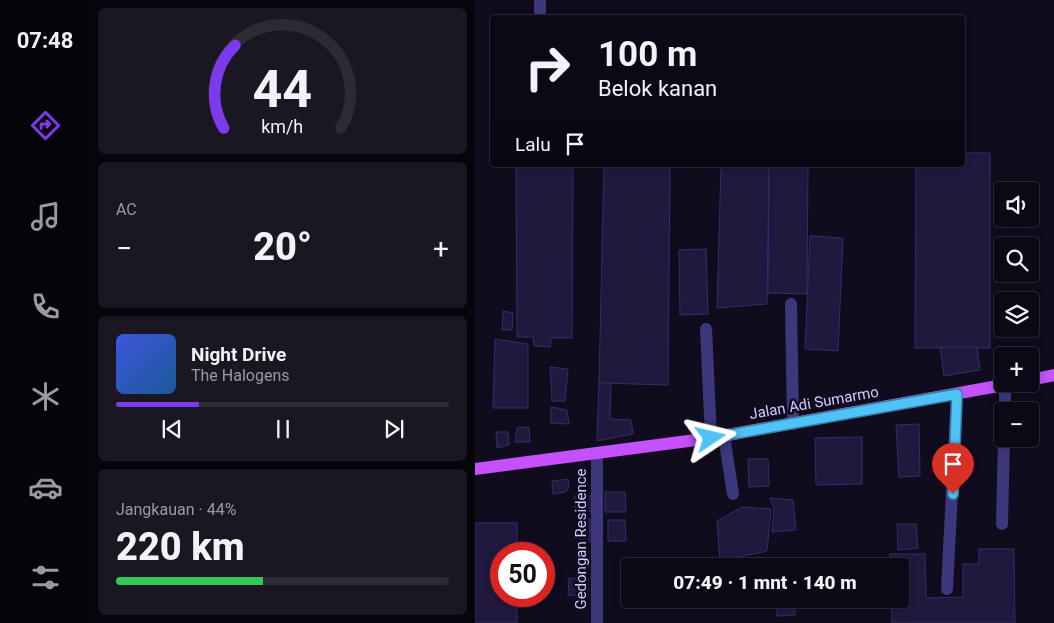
<!DOCTYPE html>
<html lang="id">
<meta charset="utf-8">
<style>
body{margin:0;font-family:Roboto,sans-serif;background:#1a1723;color:#f1f3f6;height:100vh;display:flex;flex-direction:column;font-size:19px;white-space:nowrap}
*{box-sizing:border-box;margin:0}
p{font-size:16px;color:#9a9aa1}
.icon{flex:none;width:28px;height:28px;fill:none;stroke:currentColor;stroke-width:2;stroke-linecap:round;stroke-linejoin:round}
.map{position:relative;flex:1;overflow:hidden}
.panel{display:flex;flex-direction:column;gap:8px;padding:8px;background:#07050c;width:385px}
.panel>*{flex:none}
.hud{position:absolute;left:15px;top:15px;width:475px;height:152px;border-radius:5px;box-shadow:0 2px 8px #0003,0 0 0 1px #2c2a35;background:#0c0916;color:#f1f3f6;overflow:hidden}
.fabs{position:absolute;left:519px;top:182px;display:grid;gap:10px}
.fabs a{display:grid;place-items:center;width:45px;height:45px;border-radius:5px;background:#0c0916;box-shadow:0 2px 8px #0003,0 0 0 1px #2c2a35;font-size:25px}
.speed{position:absolute;left:15px;top:542px;display:flex;gap:10px;font-size:25px;font-weight:700;text-align:center}
.speed>*{display:grid;place-content:center;width:65px;height:65px;border-radius:50%;background:#0c0916;box-shadow:0 2px 8px #0003,0 0 0 1px #2c2a35;line-height:1}
.speed .limit{border:8px solid #d22;background:#fff;color:#111}
.pin{position:absolute;display:grid;place-items:center;width:42px;height:42px;color:#fff;margin:-51px -21px;border-radius:50% 50% 50% 0;rotate:-45deg;box-shadow:0 0 5px #0007}
.pin .icon{rotate:45deg}
.me{position:absolute;width:55px;margin:-28px;rotate:80deg;stroke-linejoin:round;filter:drop-shadow(0 0 4px #0008)}
.turn{display:flex;align-items:center;gap:18px;height:105px;padding:0 25px;font-size:22px}
.turn .icon{width:65px;height:65px;stroke-width:2.5}
.turn b{display:block;font-size:35px;line-height:42px}
.then{display:flex;align-items:center;height:48px;padding:0 25px;background:#0003;gap:10px;font-size:19px}
.big{font-size:38px;font-weight:800;line-height:1.1}
.panel .tile{flex:1;display:flex;flex-direction:column;justify-content:center;gap:8px;min-width:0;padding:0 18px;border-radius:8px;background:#1a1723}
.panel .dial{align-items:center;gap:0}
.dial svg{height:130px;overflow:visible;fill:none;stroke:#2c2a35;stroke-width:7;stroke-linecap:round;text-anchor:middle}
.dial text{fill:#f1f3f6;stroke:none}
.song{display:flex;align-items:center;gap:15px}
.cover{width:60px;height:60px;border-radius:8px;background:linear-gradient(135deg,hsl(230 70% 55%),hsl(210 70% 35%))}
.played{height:5px;border-radius:2px;background:linear-gradient(90deg,#7c3aed 25%,#2c2a35 25%)}
.keys{display:flex;justify-content:space-around;direction:ltr}
.heat{display:flex;justify-content:space-between;align-items:center;font-size:28px;direction:ltr}
.charge{height:8px;border-radius:4px;background:linear-gradient(90deg,#34c759 44%,#2c2a35 0)}
.trip{position:absolute;left:146px;top:558px;width:288px;height:50px;border-radius:5px;background:#0c0916;box-shadow:0 2px 8px #0003,0 0 0 1px #2c2a35;font-weight:800;line-height:50px;text-align:center}
main{display:flex;flex:1;min-height:0}
.menu{display:flex;flex-direction:column;width:90px;justify-content:space-around;align-items:center;background:#050409;color:#9a9aa1}
.menu .icon{width:35px;height:35px}
.menu .current{color:#7c3aed}
.menu b{font-size:22px;color:#f1f3f6}
.map>svg:first-child{display:block}
.building{fill:#21183e;stroke:#3a2a6a}
.lines{fill:none;stroke-linecap:round;stroke-linejoin:round}
.minor{stroke:#3d377c;stroke-width:12}
.major{stroke:#c451fd;stroke-width:12}
.route-casing{stroke:#337fa1;stroke-width:12}
.route{stroke:#4fc3f7;stroke-width:9}
.labels{text-anchor:middle;dominant-baseline:central;stroke-width:5;stroke-linejoin:round;paint-order:stroke}
.street-label{font-size:15px;fill:#d1c9fe;stroke:#100c1e}
</style>
<main>
<nav class="menu">
<b>07:48</b>
<svg class="icon current" aria-label="directions" viewBox="0 0 24 24"><path d="M12 3l9 9-9 9-9-9zM9 14v-3h6M13 9l2 2-2 2"/></svg>
<svg class="icon" aria-label="music" viewBox="0 0 24 24"><path d="M9 18V5l10-2v13"/><circle cx="6" cy="18" r="3"/><circle cx="16" cy="16" r="3"/></svg>
<svg class="icon" aria-label="phone" viewBox="0 0 24 24"><path d="M5 4h4l2 5-3 2q2 4 5 5l2-3 5 2v4C11 20 4 13 5 4z"/></svg>
<svg class="icon" aria-label="climate" viewBox="0 0 24 24"><path d="M12 3v18M4 7l16 10M4 17L20 7"/></svg>
<svg class="icon" aria-label="car" viewBox="0 0 24 24"><path d="M5 17H2v-5l4-1 3-4h7l3 4 3 1v5h-3M9 17h6M6 11h13"/><circle cx="7" cy="17" r="2"/><circle cx="17" cy="17" r="2"/></svg>
<svg class="icon" aria-label="filters" viewBox="0 0 24 24"><path d="M4 7h16M4 17h16"/><circle cx="9" cy="7" r="2"/><circle cx="15" cy="17" r="2"/></svg>
</nav>
<section class="panel">
<div class="tile dial"><svg viewBox="0 0 100 80">
<path d="M14 69A42 42 0 1 1 86 69"/>
<path d="M14 69A42 42 0 0 1 21 18" stroke="#7c3aed"/>
<text x="50" y="56" font-size="32" font-weight="700">44</text>
<text x="50" y="72" font-size="11">km/h</text>
</svg></div>
<div class="tile"><p>AC</p>
<div class="heat"><a>−</a><b class="big">20°</b><a>+</a></div>
</div>
<div class="tile">
<div class="song"><i class="cover"></i><div><b>Night Drive</b><p>The Halogens</p></div></div>
<div class="played"></div>
<div class="keys"><svg class="icon" aria-label="previous" viewBox="0 0 24 24"><path d="M18 5L8 12l10 7zM5 5v14"/></svg><svg class="icon" aria-label="pause" viewBox="0 0 24 24"><path d="M8 5v14M16 5v14"/></svg><svg class="icon" aria-label="next" viewBox="0 0 24 24"><path d="M6 5l10 7-10 7zM19 5v14"/></svg></div>
</div>
<div class="tile"><p>Jangkauan · 44%</p><b class="big">220 km</b><div class="charge"></div></div>
</section>
<div class="map">
<svg width="579" height="623" viewBox="0 0 579 623">
<rect width="100%" height="100%" fill="#100c1e"/>
<!-- building -->
<g class="building">
<path d="M488,153H515V348H440L441,165H488Z"/>
<path d="M41,165H98L97,338H76L75,347L59,346L58,337H42Z"/>
<path d="M129,165H195L193,385L124,383Z"/>
<path d="M246,165H294L292,304L242,308Z"/>
<path d="M294,165H333L332,294L293,293Z"/>
<path d="M335,236L368,238L363,351L330,349Z"/>
<path d="M231,249L233,314L205,315L204,250Z"/>
<path d="M28,311L38,313L37,330H27Z"/>
<path d="M20,339L53,344V408H18Z"/>
<path d="M465,347H502L505,370L469,376Z"/>
<path d="M75,367L93,369L90,401H77Z"/>
<path d="M124,383H136L135,419L156,420L158,434L122,441Z"/>
<path d="M76,407L92,410L94,424L76,423Z"/>
<path d="M444,424L445,476L424,477L421,425Z"/>
<path d="M54,427L55,442H40L42,428Z"/>
<path d="M21,432H33L34,445L22,448Z"/>
<path d="M387,437V484L341,485L340,438Z"/>
<path d="M273,459H293L294,486L274,487Z"/>
<path d="M93,479L94,488L90,492L78,494L77,481Z"/>
<path d="M130,492H150L151,512H130Z"/>
<path d="M116,496L117,511L100,512L99,497Z"/>
<path d="M295,498L318,500L321,530L297,532L299,508Z"/>
<path d="M267,507L296,509L292,551L245,561L242,521Z"/>
<path d="M104,519H115V542L105,543Z"/>
<path d="M133,520H150L151,541H133Z"/>
<path d="M0,523H42V554H26V596H42V623H0Z"/>
<path d="M422,524H441L443,548L423,550Z"/>
<path d="M504,549H539L540,623H417L416,599H425V566H416L415,554H450L451,598L488,597V564H504Z"/>
<path d="M94,578L113,579V596L93,595Z"/>
<path d="M302,599H319L320,615L302,616Z"/>
</g>
<g class="lines">
<!-- minor -->
<g class="minor">
<path d="M65,18V0"/>
<path d="M316,304L318,424"/>
<path d="M231,329L236,438"/>
<path d="M530,411V384"/>
<path d="M249,436L258,494"/>
<path d="M527,524L529,439"/>
<path d="M472,589L482,394"/>
<path d="M122,623V454"/>
</g>
<!-- major -->
<g class="major">
<path d="M555,380L579,375"/>
<path d="M0,469L236,438L534,384"/>
</g>
</g>
<g class="lines">
<defs>
<path id="route" d="M236,438L482,394L478,494"/>
</defs>
<!-- route casing -->
<use href="#route" class="route-casing"/>
<!-- route -->
<use href="#route" class="route"/>
</g>
<g class="labels">
<!-- street labels -->
<g class="street-label">
<text transform="translate(339 403) rotate(-10)">Jalan Adi Sumarmo</text>
<text transform="translate(106 539) rotate(-90)">Gedongan Residence</text>
</g>
</g>
</svg>
<div class="fabs">
<a><svg class="icon" aria-label="sound" viewBox="0 0 24 24"><path d="M4 9h4l5-4v14l-5-4H4zM17 9q2 3 0 6"/></svg></a>
<a><svg class="icon" aria-label="search" viewBox="0 0 24 24"><circle cx="10" cy="10" r="6"/><path d="M15 15l6 6"/></svg></a>
<a><svg class="icon" aria-label="layers" viewBox="0 0 24 24"><path d="M12 4l9 5-9 5-9-5zM3 14l9 5 9-5"/></svg></a>
<a>+</a>
<a>−</a>
</div>
<div class="speed"><div class="limit">50</div></div>
<div class="pin" style="left:478px;top:494px;background:#d93025"><svg class="icon" aria-label="arrive" viewBox="0 0 24 24"><path d="M6 21V4h12l-3 4 3 4H6"/></svg></div>
<svg class="me" style="left:236px;top:438px" viewBox="-20 -20 40 40"><path d="M0-17L14 15 0 8-14 15z" fill="#4fc3f7" stroke="#fff" stroke-width="4"/></svg>
<div class="trip">07:49 · 1 mnt · 140 m</div>
<div class="hud">
<div class="turn"><svg class="icon" aria-label="right" viewBox="0 0 24 24"><path d="M7 20v-9h11M14 6l5 5-5 5"/></svg><div><b>100 m</b>Belok kanan</div></div>
<div class="then">Lalu<svg class="icon" aria-label="arrive" viewBox="0 0 24 24"><path d="M6 21V4h12l-3 4 3 4H6"/></svg></div>
</div>
</div>
</main>
